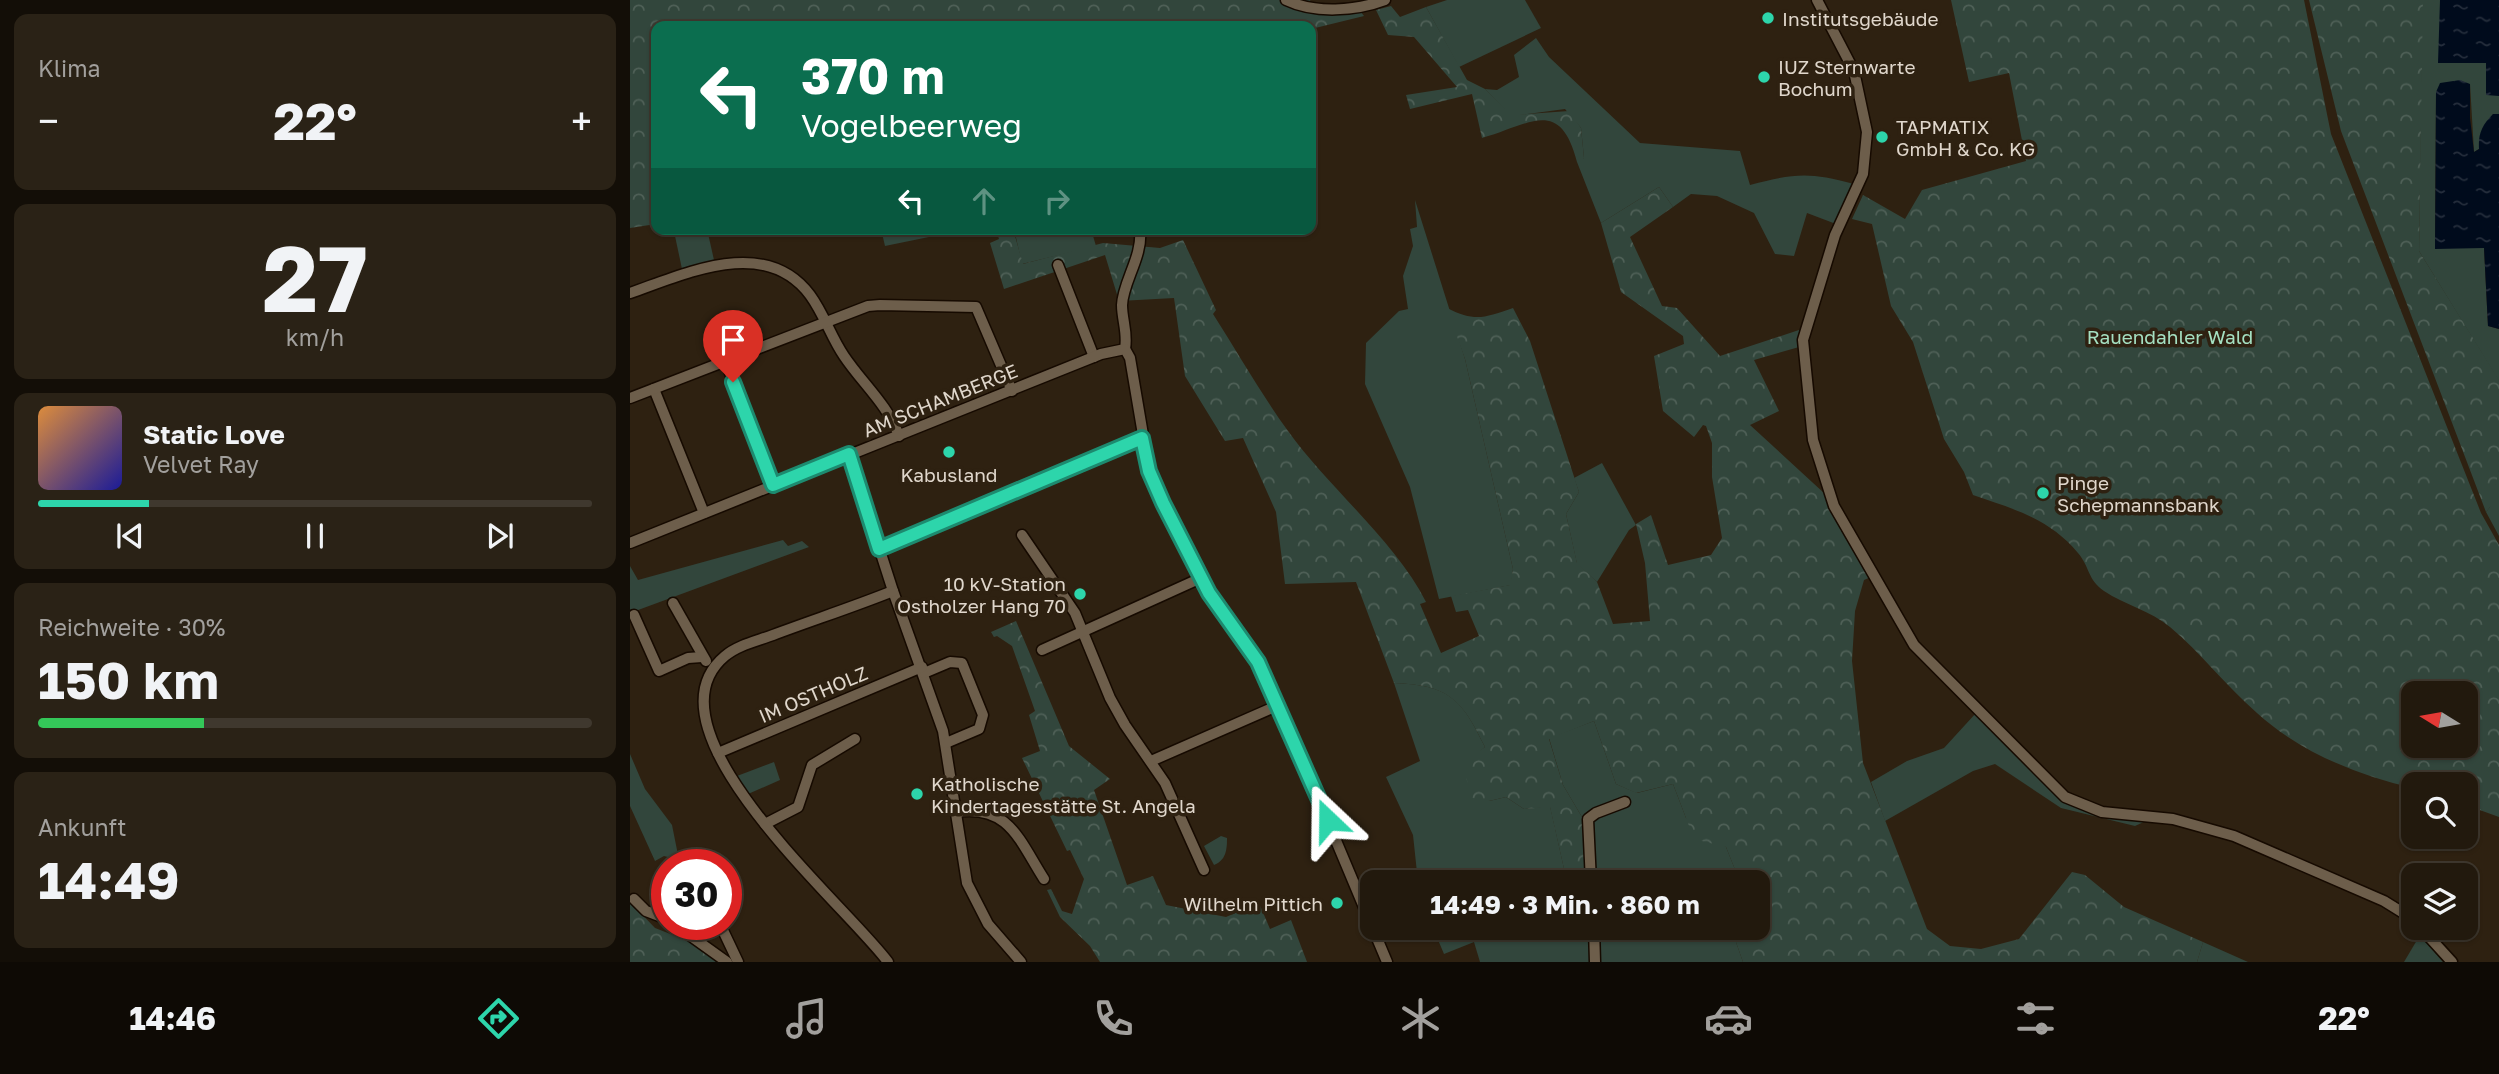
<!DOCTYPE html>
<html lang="de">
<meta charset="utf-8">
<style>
body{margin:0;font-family:"Golos Text",sans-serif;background:#2a2216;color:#f1f3f6;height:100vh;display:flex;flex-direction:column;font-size:26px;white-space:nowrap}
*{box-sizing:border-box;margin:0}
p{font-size:23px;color:#a2a09d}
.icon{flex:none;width:38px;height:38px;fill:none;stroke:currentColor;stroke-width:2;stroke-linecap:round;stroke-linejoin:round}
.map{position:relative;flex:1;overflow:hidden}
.sheet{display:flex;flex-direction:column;gap:14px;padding:14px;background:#130e07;width:630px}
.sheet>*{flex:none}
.top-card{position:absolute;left:21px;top:21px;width:665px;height:214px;border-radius:14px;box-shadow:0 2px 5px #0004,0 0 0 2px #3f382e;background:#0b6e4f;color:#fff;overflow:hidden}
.needle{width:46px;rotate:281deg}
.fabs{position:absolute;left:1771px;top:681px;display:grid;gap:14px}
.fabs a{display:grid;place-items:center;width:77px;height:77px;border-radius:14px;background:#22190d;box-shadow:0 2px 5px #0004,0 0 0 2px #3f382e;font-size:35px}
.speed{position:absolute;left:21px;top:849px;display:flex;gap:14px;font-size:35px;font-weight:700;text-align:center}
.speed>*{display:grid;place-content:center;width:91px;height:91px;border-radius:50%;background:#22190d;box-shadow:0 2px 5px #0004,0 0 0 2px #3f382e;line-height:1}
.speed .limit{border:10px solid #d22;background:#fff;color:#111}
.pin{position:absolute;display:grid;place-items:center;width:60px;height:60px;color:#fff;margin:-72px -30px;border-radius:50% 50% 50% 0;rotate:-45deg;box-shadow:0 0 7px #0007}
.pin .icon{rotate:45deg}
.me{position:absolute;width:77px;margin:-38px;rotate:337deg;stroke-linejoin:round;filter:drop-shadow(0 0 5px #0008)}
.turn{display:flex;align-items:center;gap:24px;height:147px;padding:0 35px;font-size:32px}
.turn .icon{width:91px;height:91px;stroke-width:2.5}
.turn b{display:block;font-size:49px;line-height:60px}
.lanes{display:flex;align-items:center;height:66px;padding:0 35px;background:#0003;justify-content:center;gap:35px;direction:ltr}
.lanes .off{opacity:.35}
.big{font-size:52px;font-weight:700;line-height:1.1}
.sheet .tile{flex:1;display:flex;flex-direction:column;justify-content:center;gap:10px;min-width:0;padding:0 24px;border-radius:14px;background:#2a2216}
.sheet .dial{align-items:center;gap:0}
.dial b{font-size:91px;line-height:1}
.song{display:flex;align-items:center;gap:21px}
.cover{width:84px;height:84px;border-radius:10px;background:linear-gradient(135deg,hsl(30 70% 55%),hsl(240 70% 35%))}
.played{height:7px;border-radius:4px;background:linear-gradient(90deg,#2dd5ab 20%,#3f382e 20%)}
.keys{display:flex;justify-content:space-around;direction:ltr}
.heat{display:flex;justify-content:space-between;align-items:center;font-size:38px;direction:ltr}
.charge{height:10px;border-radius:5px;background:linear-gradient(90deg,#34c759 30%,#3f382e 0)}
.trip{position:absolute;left:730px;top:870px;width:410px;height:70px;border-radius:14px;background:#22190d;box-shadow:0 2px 5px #0004,0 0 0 2px #3f382e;font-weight:700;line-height:70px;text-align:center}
.tabs{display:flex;height:112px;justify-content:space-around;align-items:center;background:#0e0a05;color:#a2a09d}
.tabs .icon{width:49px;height:49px}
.tabs .active{color:#2dd5ab}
.tabs b{font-size:32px;color:#f1f3f6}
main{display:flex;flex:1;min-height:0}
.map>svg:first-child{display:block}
.green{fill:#32463c}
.forest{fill:url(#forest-crowns);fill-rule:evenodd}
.water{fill:url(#water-ripples)}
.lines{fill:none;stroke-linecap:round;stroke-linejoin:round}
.minor-casing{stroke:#160a00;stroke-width:13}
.minor{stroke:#6d5e4b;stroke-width:10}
.route-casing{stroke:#1d8a6f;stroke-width:18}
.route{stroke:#2dd5ab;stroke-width:12}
.poi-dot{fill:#2dd5ab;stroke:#2e2111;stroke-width:2.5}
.labels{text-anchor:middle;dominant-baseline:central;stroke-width:7;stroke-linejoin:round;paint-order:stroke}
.poi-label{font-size:19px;fill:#e0d7cc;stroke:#2e2111;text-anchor:start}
.park-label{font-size:19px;fill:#a5e0c2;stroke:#2e2111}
.street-label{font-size:19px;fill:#e0d7cc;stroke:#2e2111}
</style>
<main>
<section class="sheet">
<div class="tile"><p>Klima</p>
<div class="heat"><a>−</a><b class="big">22°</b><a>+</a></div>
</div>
<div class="tile dial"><b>27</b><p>km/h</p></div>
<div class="tile">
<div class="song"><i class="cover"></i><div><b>Static Love</b><p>Velvet Ray</p></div></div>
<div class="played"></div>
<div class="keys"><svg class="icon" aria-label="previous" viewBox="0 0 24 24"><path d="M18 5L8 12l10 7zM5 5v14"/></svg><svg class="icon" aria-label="pause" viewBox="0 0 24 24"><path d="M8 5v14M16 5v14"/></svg><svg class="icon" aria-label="next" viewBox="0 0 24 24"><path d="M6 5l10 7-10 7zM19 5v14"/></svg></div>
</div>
<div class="tile"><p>Reichweite · 30%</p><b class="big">150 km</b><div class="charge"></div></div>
<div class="tile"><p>Ankunft</p><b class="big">14:49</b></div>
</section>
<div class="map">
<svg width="1869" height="962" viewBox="0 0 1869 962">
<defs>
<pattern id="forest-crowns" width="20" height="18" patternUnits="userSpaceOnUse" patternTransform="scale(1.75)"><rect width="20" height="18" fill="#32463c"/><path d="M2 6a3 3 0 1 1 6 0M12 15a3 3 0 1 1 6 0" fill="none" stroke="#4f6057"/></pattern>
<pattern id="water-ripples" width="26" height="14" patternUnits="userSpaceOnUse" patternTransform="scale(1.75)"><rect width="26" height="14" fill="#000b1c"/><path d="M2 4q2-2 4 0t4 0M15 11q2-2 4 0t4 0" fill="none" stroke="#252e3c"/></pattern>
</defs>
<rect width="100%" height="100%" fill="#2e2111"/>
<!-- green -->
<g class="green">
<path d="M817,0H895L911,28L829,67L796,7Z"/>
<path d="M1792,0H1869V114H1863L1849,149L1844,152L1840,84L1806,92L1805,248H1854L1858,326L1869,329V381L1789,251Z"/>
<path d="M906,38L919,57L1010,143L1110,151L1120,185C1166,173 1179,172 1224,184L1206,224L1177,213L1164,256L1145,254L1124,213L1087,196L1061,194L1043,207L1029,187L971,223L947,162L954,158L951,128L935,109L882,116L855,89L867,90L889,77L884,55Z"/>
<path d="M785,200L835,359L883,569L881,585L809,599L780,487L735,384L736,343L769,311L778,309L773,276L783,246L780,229L787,227Z"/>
<path d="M67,229H77L84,260L52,269L45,236Z"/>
<path d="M251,229H338L255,246Z"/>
<path d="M384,229H461L466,246L392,264Z"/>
<path d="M972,463L1006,525L999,530L967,582L947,564L936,514L949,492L944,478Z"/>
<path d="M1869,468V536L1856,512L1860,507Z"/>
<path d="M153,540L158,546L172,541L179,547L0,613V566L8,580Z"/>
<path d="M764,683C819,685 832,699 855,747L842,758L859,801L876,797L894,809L920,806L937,882H788L783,835L756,777L790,761Z"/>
<path d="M1346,713L1433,799L1518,820L1505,826L1431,808L1365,764L1343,771L1255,821L1241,782L1277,761L1314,748Z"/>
<path d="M964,721L986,784L1007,793L1043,784L1056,818L1096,847L1110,882H964L959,829L933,785L919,738Z"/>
<path d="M0,754L15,789L42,825L49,860L34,856L25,861L0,806Z"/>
<path d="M144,762L150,780L118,794L107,776Z"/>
<path d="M591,836L597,838C597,850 596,860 584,865L574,846Z"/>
<path d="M803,928H1101L1113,962H850L844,942L814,954Z"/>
<path d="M1790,935L1813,962H1774Z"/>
<path d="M1573,942L1618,962H1567Z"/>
</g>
<!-- forest -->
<g class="forest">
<path d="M0,0H680L681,3H724L734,16L681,29V26H26V224L0,228Z"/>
<path d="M1321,0H1674L1701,134L1851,513L1869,545V817L1836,805V784H1783V788C1727,775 1670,752 1627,713C1596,686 1571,653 1540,627C1521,611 1495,605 1474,591C1457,579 1460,567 1448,553C1420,519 1384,509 1343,495L1334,472L1314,439L1283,342L1261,306L1242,224L1222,219L1233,195L1275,219L1292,190L1396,161L1379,73L1339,82ZM1836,693V746H1783V693Z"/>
<path d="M1679,0H1793L1789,251L1869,380V470L1861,506L1856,512L1711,131Z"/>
<path d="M761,6L770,17L796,7L837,80L855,89L882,115L939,111L951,128L954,158L951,162H947C930,96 899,125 852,138L842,94L780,109L776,95L827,87L784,37L758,35L746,10Z"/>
<path d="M1029,187L1043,207L1000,237L1032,306L1047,308L1090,356L1172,329L1169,347L1124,360L1149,411L1120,425L1195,494L1243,576L1234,580L1225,611L1222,661L1233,763L1297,929L1320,946L1351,949L1389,939L1442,872L1455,875L1494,907L1573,942L1567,962H1113L1101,928H1127V882H1110L1096,847L1064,839L1043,784L1006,793L986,784L964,721L919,739L933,785L959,829L964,882H937L920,807L894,809L876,797L859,801L842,798L832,763L855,747C832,699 818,685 764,683L726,582L655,584L646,512L613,438L595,441L555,376L544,298L489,301L475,255L374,289L360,243L369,239L366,229H383L393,264L473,243L530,248L553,240L586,310L583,314C608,353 631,394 658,431C699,488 766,542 796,602L790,604L811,653L849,636L838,610L826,612L821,596L880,585L883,569L835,359L817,308C845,322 854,318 883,308L900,341L949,492L936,514L947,563L967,582L983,624L1020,621L1015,563L1006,524L1021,515L1038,565L1081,555L1092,538L1082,477V443L1076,426L1073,425L1064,437L1033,411L1024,356L1054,344L1053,336L991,292L971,223Z"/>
<path d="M386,621L439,746L480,779L464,790L497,885L523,876L536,905L596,917L629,903L640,929L661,920L677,962H470L460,946L430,917L417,890L421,889L432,911L442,914L454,879L440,850L437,851L392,758L410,751L399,715L405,711L382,646L367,636L364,637L361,632Z"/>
<path d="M0,902L25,928L66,944L92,962H0Z"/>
</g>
<!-- water -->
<g class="water">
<path d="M1810,0H1869V96L1856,95V63H1808Z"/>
<path d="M1830,80L1840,84V118L1844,152L1849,149C1848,134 1852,125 1863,114H1869V329L1858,326L1854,248L1805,249L1806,92L1810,83Z"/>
</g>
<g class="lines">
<defs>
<g id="minor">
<path d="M656,0C685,14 726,11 755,0"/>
<path d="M1187,0L1224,71L1237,132L1233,174L1205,235L1173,340L1183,440L1204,506L1284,645L1435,797L1472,812L1543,819L1604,836L1754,901L1783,919"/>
<path d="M428,265L464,357"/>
<path d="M0,293C55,274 135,235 180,295C194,314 201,337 214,356C232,383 258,405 269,436"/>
<path d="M495,349C498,333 492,320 492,305C493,281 513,257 510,229"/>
<path d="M95,360L143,485"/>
<path d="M24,389L74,513"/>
<path d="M0,398L238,306L250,305L346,307L382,391"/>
<path d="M219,454L263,591L313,731L337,883L358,924L391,962"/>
<path d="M392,535L445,613L480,698L495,725L535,783L574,870"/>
<path d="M0,543L471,354L495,349L500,358L520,476L579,593L628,662L644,693L757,962"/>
<path d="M249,549L512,437"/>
<path d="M43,603L76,661"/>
<path d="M4,615L29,671L58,658L72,657"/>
<path d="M412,650L571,578"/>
<path d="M294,673L320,662L332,663L353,715L349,729L316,743"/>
<path d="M88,753L292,667"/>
<path d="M521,761L649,705"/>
<path d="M326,812C379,804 389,840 414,879"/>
<path d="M135,824L168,807L182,765L225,739"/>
<path d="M96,881L99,879"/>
<path d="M961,882L958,819L966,813L995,802"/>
<path d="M4,899L16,911L37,919"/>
<path d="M44,924L97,962"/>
<path d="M90,924L108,962"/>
<path d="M964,928L965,962"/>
<path d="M1791,928L1822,962"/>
<path d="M258,962C216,905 7,729 95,656C108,645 127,641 143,635C183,620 223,607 263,591"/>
</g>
</defs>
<!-- minor casing -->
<use href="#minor" class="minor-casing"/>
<!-- minor -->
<use href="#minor" class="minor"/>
</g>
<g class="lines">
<defs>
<path id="route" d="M103,382L143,485L219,454L249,549L512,438L519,471L533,503L579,593L628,662L698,820"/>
</defs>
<!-- route casing -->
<use href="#route" class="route-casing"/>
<!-- route -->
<use href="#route" class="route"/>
</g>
<!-- markers -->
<g class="poi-dot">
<circle cx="1138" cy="18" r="7"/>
<circle cx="1134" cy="77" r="7"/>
<circle cx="1252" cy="137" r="7"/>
<circle cx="319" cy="452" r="7"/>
<circle cx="1413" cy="493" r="7"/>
<circle cx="450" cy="594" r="7"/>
<circle cx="287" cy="794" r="7"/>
<circle cx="707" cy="903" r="7"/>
</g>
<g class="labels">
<!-- poi labels -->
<g class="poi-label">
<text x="1152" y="18">Institutsgebäude</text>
<text x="1148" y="66">IUZ Sternwarte<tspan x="1148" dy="22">Bochum</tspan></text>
<text x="1266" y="126">TAPMATIX<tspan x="1266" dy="22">GmbH &amp; Co. KG</tspan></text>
<text x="319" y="474" text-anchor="middle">Kabusland</text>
<text x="1427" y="482">Pinge<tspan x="1427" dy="22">Schepmannsbank</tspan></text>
<text x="436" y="583" text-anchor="end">10 kV-Station<tspan x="436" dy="22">Ostholzer Hang 70</tspan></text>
<text x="301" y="783">Katholische<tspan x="301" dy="22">Kindertagesstätte St. Angela</tspan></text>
<text x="693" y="903" text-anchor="end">Wilhelm Pittich</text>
</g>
<!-- park labels -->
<g class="park-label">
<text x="1540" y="336">Rauendahler Wald</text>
</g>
<!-- street labels -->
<g class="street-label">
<text transform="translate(310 400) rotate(-22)">AM SCHAMBERGE</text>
<text transform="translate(183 694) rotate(-23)">IM OSTHOLZ</text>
</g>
</g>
</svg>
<div class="fabs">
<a><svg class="needle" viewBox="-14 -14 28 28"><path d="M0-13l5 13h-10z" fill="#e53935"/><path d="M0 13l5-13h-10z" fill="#a2a09d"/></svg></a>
<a><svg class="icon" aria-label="search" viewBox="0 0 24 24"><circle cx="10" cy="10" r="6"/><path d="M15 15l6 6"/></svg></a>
<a><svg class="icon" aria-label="layers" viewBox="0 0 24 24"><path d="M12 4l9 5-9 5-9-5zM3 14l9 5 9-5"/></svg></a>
</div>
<div class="speed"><div class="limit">30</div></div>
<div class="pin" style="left:103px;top:382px;background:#d93025"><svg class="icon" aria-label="arrive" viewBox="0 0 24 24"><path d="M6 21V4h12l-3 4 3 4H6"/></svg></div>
<svg class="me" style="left:698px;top:820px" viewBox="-20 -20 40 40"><path d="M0-17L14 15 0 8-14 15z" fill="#2dd5ab" stroke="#fff" stroke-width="4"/></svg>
<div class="trip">14:49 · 3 Min. · 860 m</div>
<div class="top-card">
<div class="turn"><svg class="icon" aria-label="left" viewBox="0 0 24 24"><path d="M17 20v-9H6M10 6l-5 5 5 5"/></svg><div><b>370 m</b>Vogelbeerweg</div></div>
<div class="lanes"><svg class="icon" aria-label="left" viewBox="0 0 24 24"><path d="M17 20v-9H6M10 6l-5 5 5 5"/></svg><svg class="icon off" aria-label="ahead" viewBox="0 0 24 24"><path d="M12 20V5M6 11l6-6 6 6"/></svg><svg class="icon off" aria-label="right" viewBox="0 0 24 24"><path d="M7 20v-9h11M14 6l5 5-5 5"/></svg></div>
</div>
</div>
</main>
<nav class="tabs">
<b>14:46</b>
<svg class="icon active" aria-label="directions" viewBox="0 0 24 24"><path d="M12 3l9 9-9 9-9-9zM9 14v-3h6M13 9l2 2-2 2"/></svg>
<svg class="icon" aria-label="music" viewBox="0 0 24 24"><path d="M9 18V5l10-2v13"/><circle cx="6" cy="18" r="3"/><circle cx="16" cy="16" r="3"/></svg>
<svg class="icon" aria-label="phone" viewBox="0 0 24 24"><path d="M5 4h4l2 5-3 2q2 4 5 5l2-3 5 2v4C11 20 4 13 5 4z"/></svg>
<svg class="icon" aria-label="climate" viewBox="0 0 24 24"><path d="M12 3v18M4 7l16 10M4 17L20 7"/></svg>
<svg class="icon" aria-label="car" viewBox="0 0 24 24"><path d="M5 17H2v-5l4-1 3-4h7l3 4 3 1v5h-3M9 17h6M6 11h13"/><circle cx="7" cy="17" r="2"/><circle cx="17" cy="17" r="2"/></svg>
<svg class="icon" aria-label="filters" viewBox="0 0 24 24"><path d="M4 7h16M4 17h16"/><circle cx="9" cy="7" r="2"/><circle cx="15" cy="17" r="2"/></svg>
<b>22°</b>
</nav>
